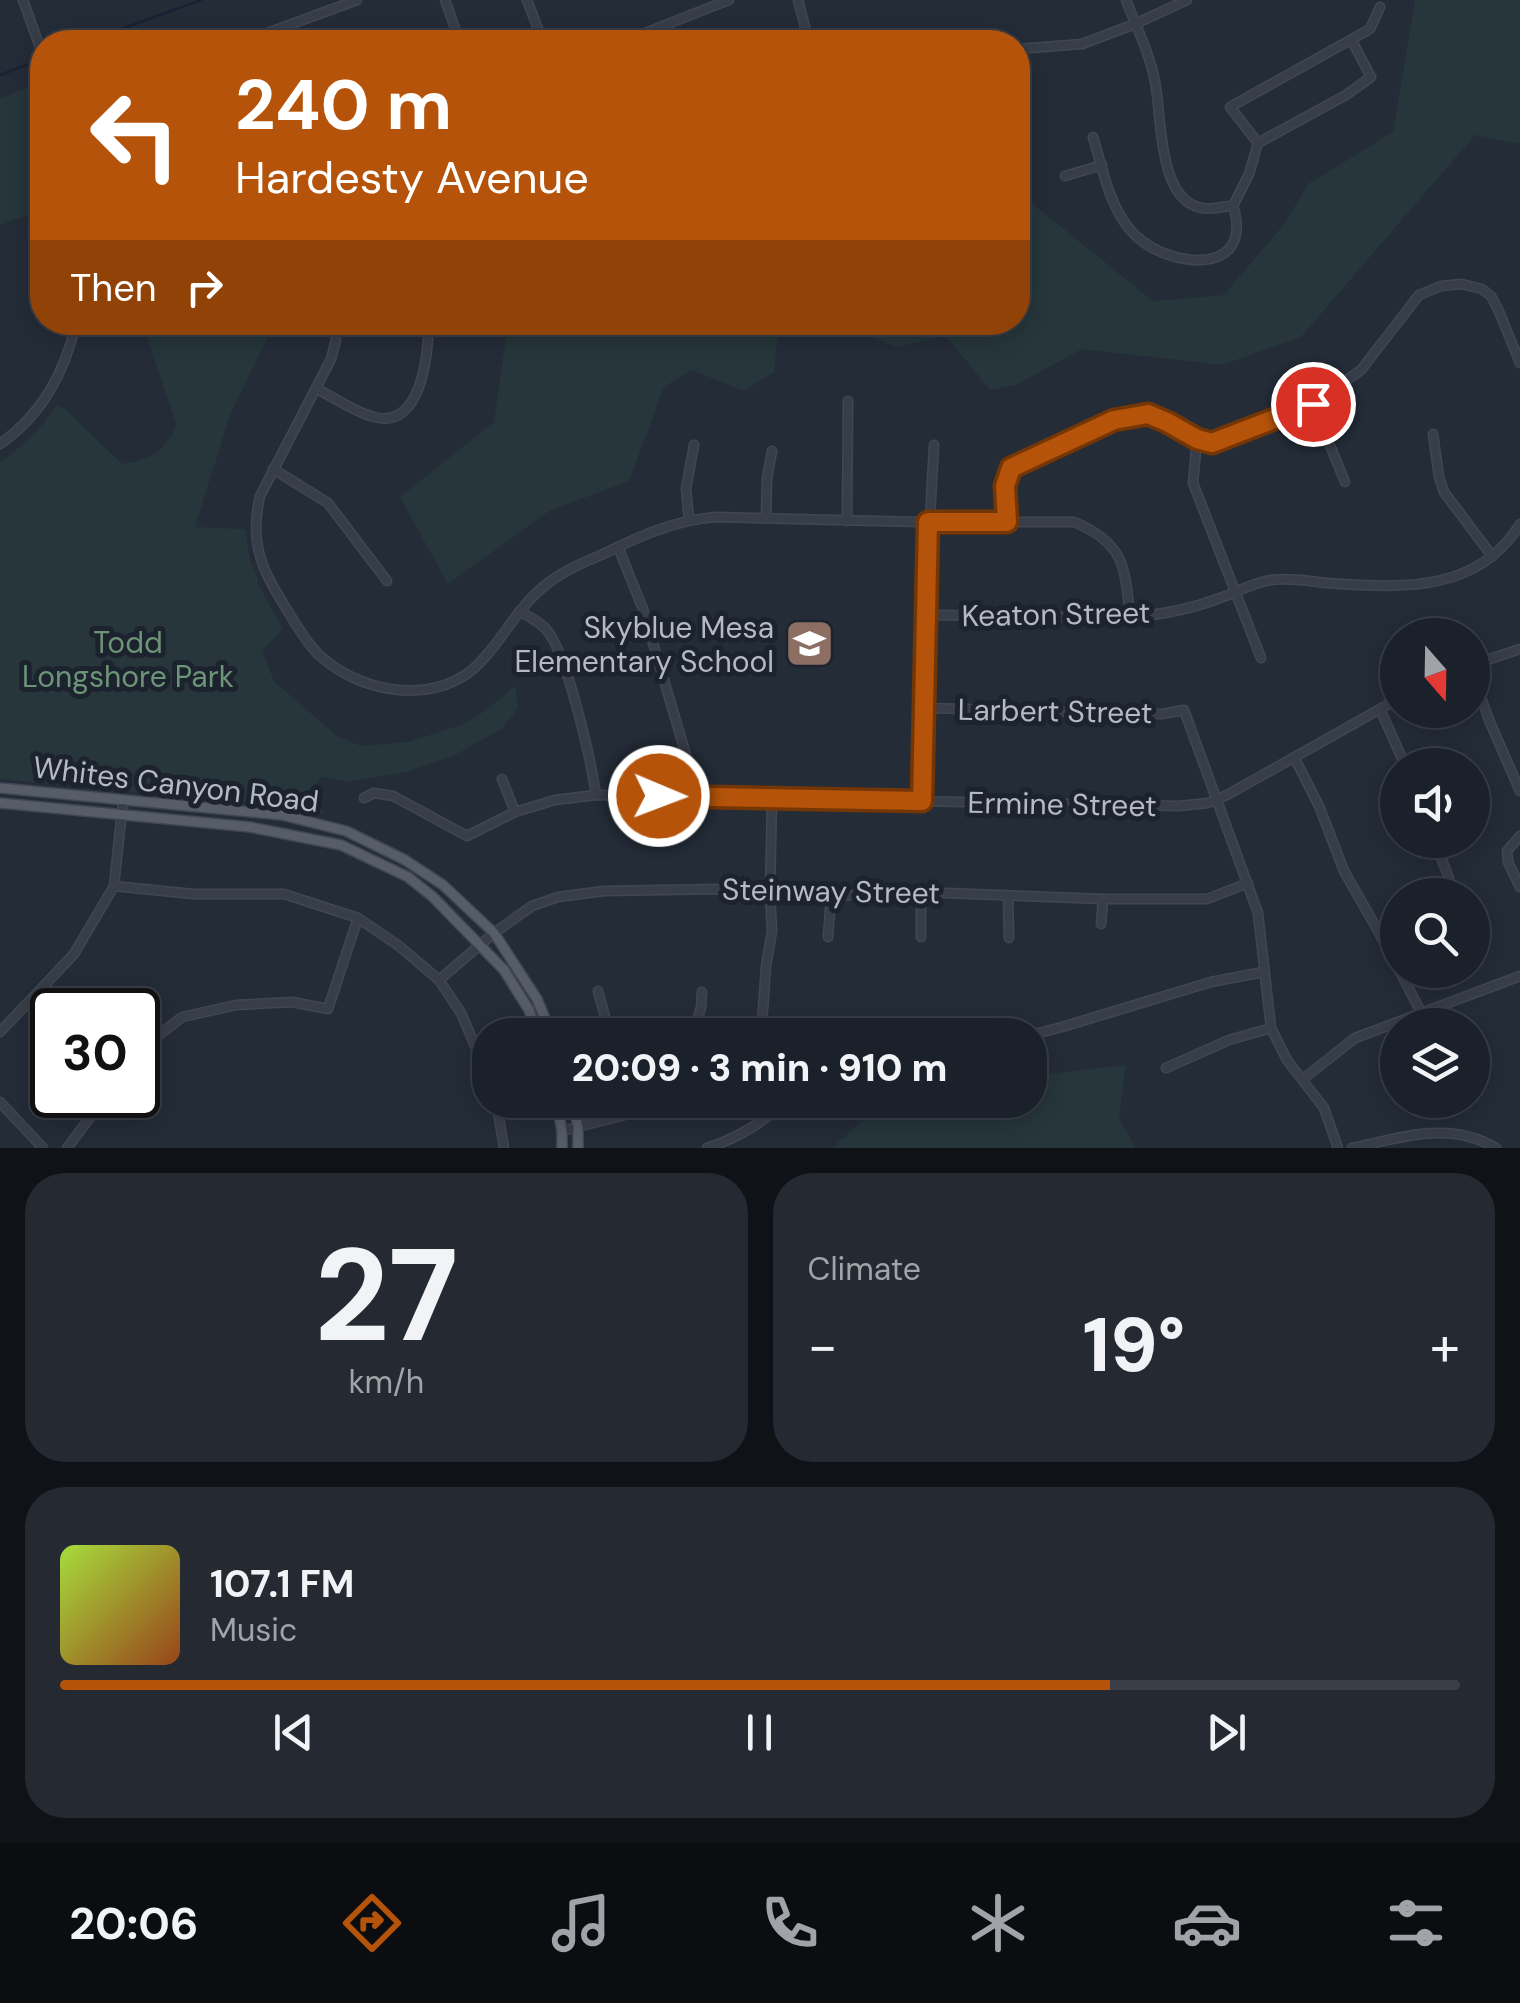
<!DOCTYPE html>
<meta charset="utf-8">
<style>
body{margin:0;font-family:"DM Sans",sans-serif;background:#242932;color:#f1f3f6;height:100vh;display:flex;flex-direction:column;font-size:38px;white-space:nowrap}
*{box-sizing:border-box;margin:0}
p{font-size:32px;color:#a0a3a8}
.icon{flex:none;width:55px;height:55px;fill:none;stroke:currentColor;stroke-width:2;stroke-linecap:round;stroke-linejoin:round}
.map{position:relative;height:1148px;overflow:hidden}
.drawer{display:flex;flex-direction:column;gap:25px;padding:25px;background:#0f1217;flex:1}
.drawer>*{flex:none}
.top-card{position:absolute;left:30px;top:30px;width:1000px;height:305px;border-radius:40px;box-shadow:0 5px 25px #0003,0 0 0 2px #393e47;background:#b45309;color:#fff;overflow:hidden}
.needle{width:65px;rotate:160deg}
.controls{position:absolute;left:1380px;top:618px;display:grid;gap:20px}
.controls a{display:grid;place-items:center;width:110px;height:110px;border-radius:50%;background:#1b212a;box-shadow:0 5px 25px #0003,0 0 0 2px #393e47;font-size:50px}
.speed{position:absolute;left:30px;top:988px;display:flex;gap:20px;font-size:50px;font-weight:700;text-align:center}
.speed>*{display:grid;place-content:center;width:130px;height:130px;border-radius:50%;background:#1b212a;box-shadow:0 5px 25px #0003,0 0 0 2px #393e47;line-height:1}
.speed .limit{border:5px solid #111;border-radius:15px;background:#fff;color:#111}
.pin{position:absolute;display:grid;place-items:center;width:85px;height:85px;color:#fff;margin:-42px;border:5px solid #fff;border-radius:50%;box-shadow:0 2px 10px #0007}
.me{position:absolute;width:110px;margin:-55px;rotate:91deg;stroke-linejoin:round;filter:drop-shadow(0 0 8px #0008)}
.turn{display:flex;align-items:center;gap:35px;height:210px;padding:0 40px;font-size:45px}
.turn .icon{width:130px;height:130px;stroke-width:2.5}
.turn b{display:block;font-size:70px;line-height:85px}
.then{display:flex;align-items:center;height:95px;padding:0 40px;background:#0003;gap:20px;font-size:38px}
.big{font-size:75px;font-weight:800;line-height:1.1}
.drawer .tile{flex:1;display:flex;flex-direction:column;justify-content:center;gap:15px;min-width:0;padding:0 35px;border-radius:40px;background:#242932}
.drawer .dial{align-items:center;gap:0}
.dial b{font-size:130px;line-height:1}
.song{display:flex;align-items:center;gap:30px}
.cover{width:120px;height:120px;border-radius:15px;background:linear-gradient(135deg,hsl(80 70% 55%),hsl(20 70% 35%))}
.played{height:10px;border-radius:5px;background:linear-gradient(90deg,#b45309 75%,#393e47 75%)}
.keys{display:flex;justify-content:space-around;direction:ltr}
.heat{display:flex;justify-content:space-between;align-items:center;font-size:55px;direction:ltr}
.drawer .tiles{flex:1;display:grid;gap:25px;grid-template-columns:1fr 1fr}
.tile:last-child{grid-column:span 2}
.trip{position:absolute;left:472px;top:1018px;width:575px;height:100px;border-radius:40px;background:#1b212a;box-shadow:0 5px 25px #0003,0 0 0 2px #393e47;font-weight:800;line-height:100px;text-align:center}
.tab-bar{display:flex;height:160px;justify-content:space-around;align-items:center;background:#0b0d11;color:#a0a3a8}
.tab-bar .icon{width:70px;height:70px}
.tab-bar .on{color:#b45309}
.tab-bar b{font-size:45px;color:#f1f3f6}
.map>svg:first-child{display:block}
.green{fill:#26363a}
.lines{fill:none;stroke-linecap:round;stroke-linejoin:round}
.stream{stroke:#182235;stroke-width:2.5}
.minor-casing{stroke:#414752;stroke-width:11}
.major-casing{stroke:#414752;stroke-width:12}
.minor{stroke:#383e49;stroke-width:8}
.major{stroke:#565d69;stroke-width:9}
.route-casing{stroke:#753606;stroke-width:25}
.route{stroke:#b45309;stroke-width:18}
.labels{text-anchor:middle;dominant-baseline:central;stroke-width:10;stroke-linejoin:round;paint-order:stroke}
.street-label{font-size:30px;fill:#b3b9c5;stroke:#1d232e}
.poi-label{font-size:30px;fill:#b3b9c5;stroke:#1d232e;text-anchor:end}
.park-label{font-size:30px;fill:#6c9477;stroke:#1d232e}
</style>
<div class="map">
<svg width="1520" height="1148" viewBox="0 0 1520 1148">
<rect width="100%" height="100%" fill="#242c38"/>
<!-- green -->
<g class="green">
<path d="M1415,0H1520V144L1475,135L1301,337L1222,365L1082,349L1016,385L990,390L946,336L897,347L833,323L1018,322V163L1023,196L1153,301L1224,295L1285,223L1308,184L1393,132Z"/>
<path d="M42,83V240L32,214L0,225V98Z"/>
<path d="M142,323H252L269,335L230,415L195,527L245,529L250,560L258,579L257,582L283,629L262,650L274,681L337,736L361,746L408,742L461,725L485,711L515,686L518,708L502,729L453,756L405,772L349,782L321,777L313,787L324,815L269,805L0,779V462C23,446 41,429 57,405L64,408L122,464C153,459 161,453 177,426Z"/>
<path d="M508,323V322L816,323L778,330L774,372L744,391L692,370L664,387L629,481L549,511L448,584L400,497L494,422Z"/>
<path d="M1126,1065L1119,1119L1136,1148H832L886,1100H1030V1076Z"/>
</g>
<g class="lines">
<!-- stream -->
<g class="stream">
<path d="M86,42L201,0"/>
<path d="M0,75L42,59"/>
</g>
<defs>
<g id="minor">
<path d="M23,0L42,53"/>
<path d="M445,0L460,42"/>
<path d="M527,0L543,42"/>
<path d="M798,0L809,42"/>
<path d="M1126,0C1136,26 1150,54 1155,82C1162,114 1157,201 1202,208C1211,210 1224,206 1233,206L1249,174L1258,143L1346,95L1371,77L1352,41"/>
<path d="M243,42L357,0"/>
<path d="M622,42L729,0"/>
<path d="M1018,49L1082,44L1135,24L1187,0"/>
<path d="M1093,137C1103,169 1110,212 1136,236C1171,269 1255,276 1233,206"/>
<path d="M1258,143L1230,107L1370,29L1380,7"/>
<path d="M1065,176L1102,165"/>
<path d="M336,322V340L331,359L260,496C247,552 268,578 295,623C302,634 309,645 318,654C357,691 428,706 472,670C501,645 516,607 547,584C563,571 582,563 601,555C638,537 674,520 716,517L920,522H1074C1125,543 1125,568 1130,617"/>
<path d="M317,389C335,398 354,412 374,417C422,430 428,354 429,322"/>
<path d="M1313,404L1345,482"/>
<path d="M1433,434L1439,477L1444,492L1492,556"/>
<path d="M1197,439L1193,483L1261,658"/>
<path d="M0,444C41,416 66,371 76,322"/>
<path d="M273,469L328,503L387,581"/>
<path d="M766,518L767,478L772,451"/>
<path d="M689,519L686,489L694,445"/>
<path d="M847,521L848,401"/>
<path d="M1007,522L1005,486L1011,469L1114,420L1148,414L1197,439L1213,443L1285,417L1313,404L1361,370L1419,295L1441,286L1462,284L1482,289L1491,296L1498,309L1520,363"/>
<path d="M618,547L643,609L686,755L690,797"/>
<path d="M520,611C528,616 539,622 546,629C567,652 591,761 596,795"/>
<path d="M926,615L1130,617C1161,615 1191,609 1220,598C1236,593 1254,582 1271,580C1293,577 1318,583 1341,584C1408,588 1480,590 1520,524"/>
<path d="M1472,665L1520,649"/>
<path d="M1472,672L1489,720L1520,791"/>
<path d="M925,708L1162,714L1184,710L1258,913L1271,1028L1287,1060L1324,1108L1338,1148"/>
<path d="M1380,709L1405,765"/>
<path d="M1294,757L1319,806L1344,871L1398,966"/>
<path d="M502,779L515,812"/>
<path d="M364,798L374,793L393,796L467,836L515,812L555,800L596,795L1179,806L1208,803L1227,795L1398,699"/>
<path d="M922,801L927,574L934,445"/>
<path d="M1520,836L1507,851L1508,862L1520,887"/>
<path d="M1434,840L1449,878"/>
<path d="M114,886L193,894H284L358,918L399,946L439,980L461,1013L490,1081"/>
<path d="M1008,896L1009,938"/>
<path d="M1101,924L1103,899"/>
<path d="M828,937L831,896"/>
<path d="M921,937V892"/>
<path d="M1399,970L1421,1012"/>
<path d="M439,980L494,933L532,906L558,897L604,891L722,889L831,896L921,892L1103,899H1207L1248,883"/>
<path d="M598,991L610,1035"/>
<path d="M762,1024L787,1025L819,1033L948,1035"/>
<path d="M0,1032L74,954L114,886L123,801"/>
<path d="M691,1035L694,1033L701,1007L702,992"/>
<path d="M758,1035L762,1024L766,966L772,931L770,893L772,800"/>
<path d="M1004,1035L1039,1033L1062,1027L1211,982L1263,972"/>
<path d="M138,1057L149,1043L182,1017L236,1005L292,1002L328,1009L358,918"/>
<path d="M1166,1068L1229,1040L1271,1028"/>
<path d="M1303,1079L1355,1038L1520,976"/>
<path d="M496,1100L504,1148"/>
<path d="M628,1100L632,1114"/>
<path d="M0,1102L43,1148"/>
<path d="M562,1131L684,1100"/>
<path d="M67,1148L107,1095"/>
<path d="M707,1148C738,1138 763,1124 785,1100"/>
<path d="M1352,1148C1401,1138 1449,1120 1496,1148"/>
</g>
<g id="major">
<path d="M0,788L282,815L346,831L405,860L443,885L494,933L537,999L552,1035"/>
<path d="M0,803L250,827L341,845L408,877L433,897L504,970L529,1010L537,1035"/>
<path d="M556,1100L562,1131V1148"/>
<path d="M572,1100L578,1127V1148"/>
</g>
</defs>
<!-- minor casing -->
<use href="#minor" class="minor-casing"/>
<!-- major casing -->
<use href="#major" class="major-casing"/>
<!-- minor -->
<use href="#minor" class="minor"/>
<!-- major -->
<use href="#major" class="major"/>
</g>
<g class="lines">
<defs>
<path id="route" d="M659,796L922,801L928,522H1007L1005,486L1011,468L1114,420L1148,414L1167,422L1197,439L1212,443L1313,404"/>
</defs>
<!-- route casing -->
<use href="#route" class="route-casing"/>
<!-- route -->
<use href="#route" class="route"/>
</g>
<!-- icons -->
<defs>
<symbol id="school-square" viewBox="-11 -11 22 22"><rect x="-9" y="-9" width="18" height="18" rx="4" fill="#8d6e63" stroke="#1d232e"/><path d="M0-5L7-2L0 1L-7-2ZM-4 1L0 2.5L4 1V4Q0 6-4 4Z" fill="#fff"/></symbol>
</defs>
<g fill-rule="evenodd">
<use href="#school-square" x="782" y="616" width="55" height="55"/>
</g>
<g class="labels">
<!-- street labels -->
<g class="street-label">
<text transform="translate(1056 614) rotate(-1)">Keaton Street</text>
<text transform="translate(1055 711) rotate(1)">Larbert Street</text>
<text transform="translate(176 784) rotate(7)">Whites Canyon Road</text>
<text transform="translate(1062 804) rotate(1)">Ermine Street</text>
<text transform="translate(831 891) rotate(1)">Steinway Street</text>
</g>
<!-- poi labels -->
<g class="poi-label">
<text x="774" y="627">Skyblue Mesa<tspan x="774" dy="34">Elementary School</tspan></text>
</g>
<!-- park labels -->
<g class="park-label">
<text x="128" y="642">Todd<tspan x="128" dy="34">Longshore Park</tspan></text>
</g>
</g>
</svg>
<div class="controls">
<a><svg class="needle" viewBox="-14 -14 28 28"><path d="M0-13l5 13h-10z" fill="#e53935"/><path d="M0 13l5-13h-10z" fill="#a0a3a8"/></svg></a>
<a><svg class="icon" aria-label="sound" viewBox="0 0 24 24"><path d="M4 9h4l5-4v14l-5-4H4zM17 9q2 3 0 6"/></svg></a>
<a><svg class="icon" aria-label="search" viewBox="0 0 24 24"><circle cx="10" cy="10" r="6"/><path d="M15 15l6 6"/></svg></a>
<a><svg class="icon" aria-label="layers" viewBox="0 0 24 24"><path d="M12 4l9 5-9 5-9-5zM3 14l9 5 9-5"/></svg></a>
</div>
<div class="speed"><div class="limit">30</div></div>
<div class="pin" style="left:1313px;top:404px;background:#d93025"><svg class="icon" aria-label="arrive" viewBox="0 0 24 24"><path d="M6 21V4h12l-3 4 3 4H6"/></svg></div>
<svg class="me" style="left:659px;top:796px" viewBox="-20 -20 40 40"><circle r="17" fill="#b45309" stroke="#fff" stroke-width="3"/><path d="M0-11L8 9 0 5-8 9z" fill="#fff"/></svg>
<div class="trip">20:09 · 3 min · 910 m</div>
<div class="top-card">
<div class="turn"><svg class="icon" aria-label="left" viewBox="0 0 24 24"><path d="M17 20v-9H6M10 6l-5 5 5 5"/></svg><div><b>240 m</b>Hardesty Avenue</div></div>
<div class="then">Then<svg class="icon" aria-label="right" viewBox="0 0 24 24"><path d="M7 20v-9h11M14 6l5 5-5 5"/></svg></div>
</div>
</div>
<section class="drawer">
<div class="tiles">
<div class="tile dial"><b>27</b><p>km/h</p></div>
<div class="tile"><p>Climate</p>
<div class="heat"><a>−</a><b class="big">19°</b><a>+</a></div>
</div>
<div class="tile">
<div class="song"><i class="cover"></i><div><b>107.1 FM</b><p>Music</p></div></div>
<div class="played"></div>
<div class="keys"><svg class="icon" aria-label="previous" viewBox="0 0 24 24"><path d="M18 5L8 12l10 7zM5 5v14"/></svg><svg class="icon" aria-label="pause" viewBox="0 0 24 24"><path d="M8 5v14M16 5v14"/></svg><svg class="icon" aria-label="next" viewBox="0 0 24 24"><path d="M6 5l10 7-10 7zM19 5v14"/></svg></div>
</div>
</div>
</section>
<nav class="tab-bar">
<b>20:06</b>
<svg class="icon on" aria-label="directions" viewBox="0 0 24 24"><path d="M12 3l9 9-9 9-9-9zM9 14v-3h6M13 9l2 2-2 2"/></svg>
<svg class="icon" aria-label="music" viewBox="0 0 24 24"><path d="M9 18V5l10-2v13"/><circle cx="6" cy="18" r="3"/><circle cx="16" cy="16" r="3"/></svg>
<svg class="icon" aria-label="phone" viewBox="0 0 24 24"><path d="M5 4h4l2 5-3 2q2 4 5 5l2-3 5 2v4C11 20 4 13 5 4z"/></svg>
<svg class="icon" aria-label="climate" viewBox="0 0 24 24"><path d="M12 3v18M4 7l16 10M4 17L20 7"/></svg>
<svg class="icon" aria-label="car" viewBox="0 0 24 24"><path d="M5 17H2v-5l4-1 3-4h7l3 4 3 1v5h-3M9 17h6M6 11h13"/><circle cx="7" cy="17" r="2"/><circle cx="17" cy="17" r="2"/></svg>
<svg class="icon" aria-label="filters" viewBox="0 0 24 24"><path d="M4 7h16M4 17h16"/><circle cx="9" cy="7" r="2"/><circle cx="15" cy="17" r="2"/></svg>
</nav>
